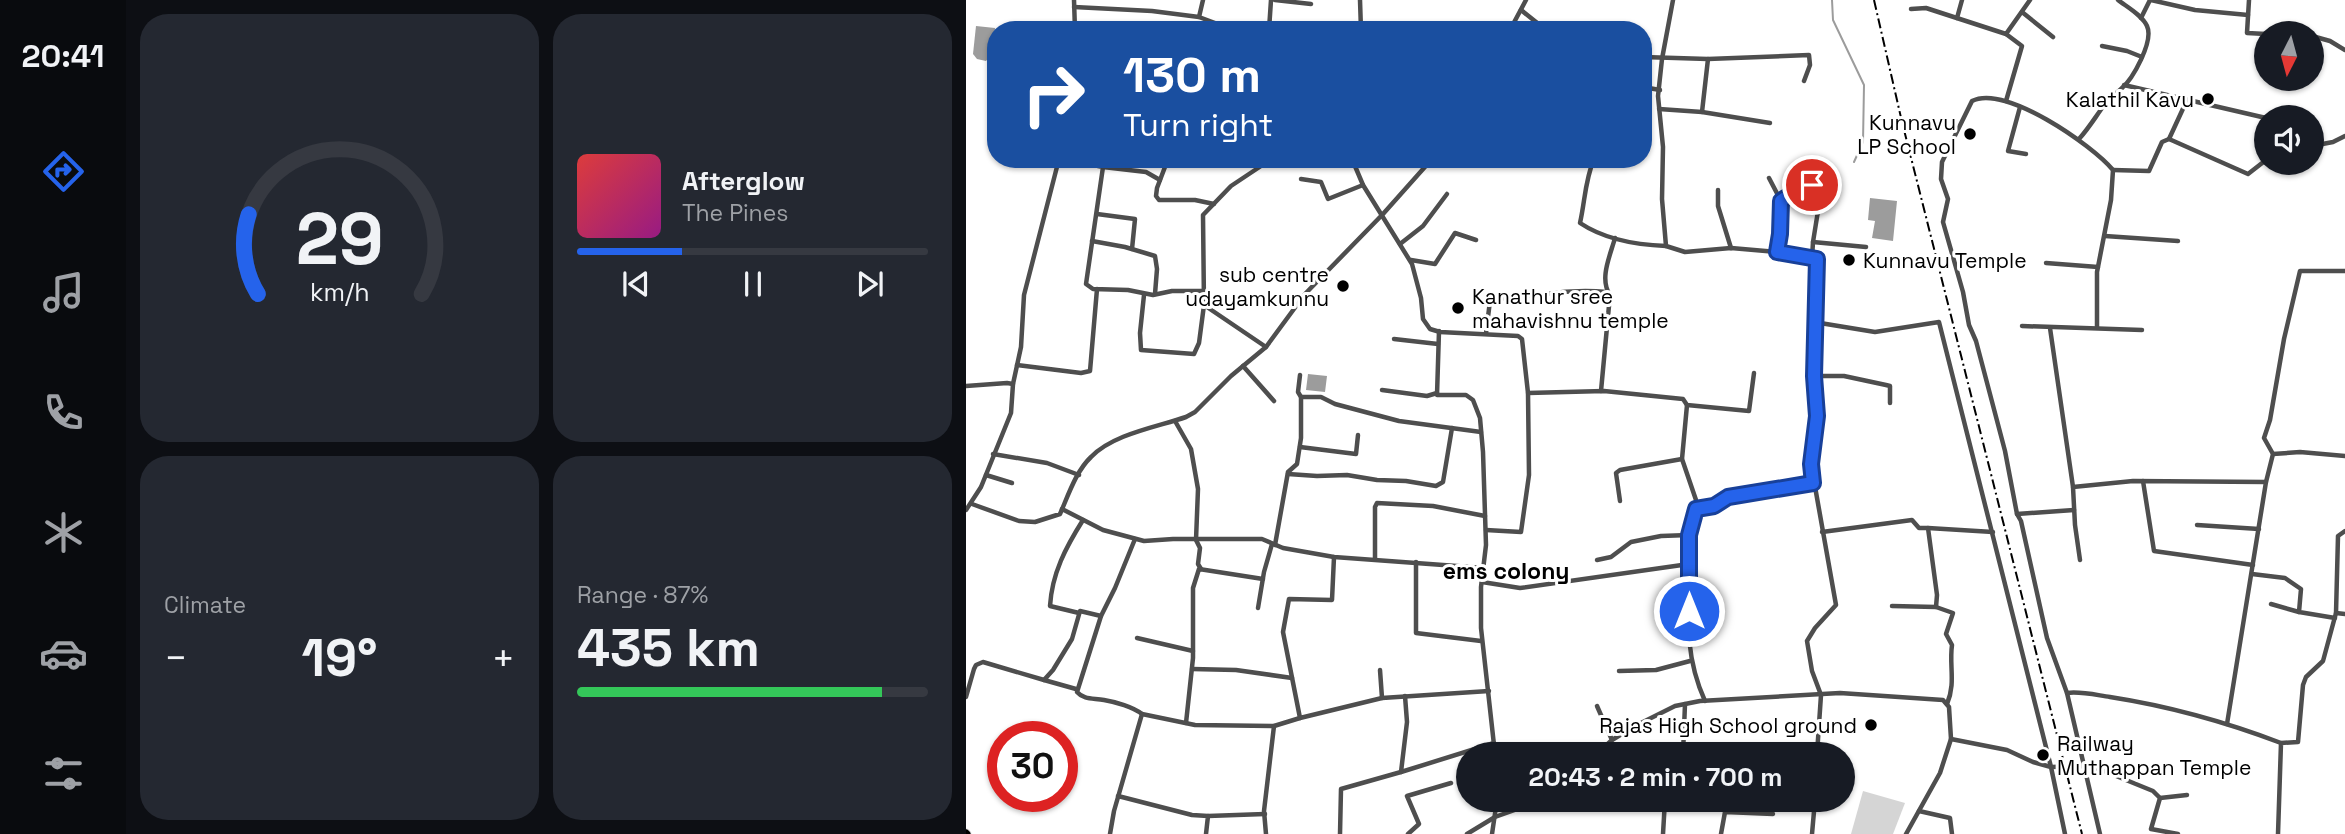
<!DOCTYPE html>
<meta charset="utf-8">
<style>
body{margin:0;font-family:"Space Grotesk",sans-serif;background:#242831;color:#f1f3f6;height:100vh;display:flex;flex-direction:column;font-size:26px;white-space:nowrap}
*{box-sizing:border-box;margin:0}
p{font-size:23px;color:#9ea1a6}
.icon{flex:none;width:38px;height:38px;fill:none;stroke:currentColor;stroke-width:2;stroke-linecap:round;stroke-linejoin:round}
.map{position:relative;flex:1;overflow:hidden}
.side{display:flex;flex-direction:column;gap:14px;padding:14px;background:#0d0f14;width:840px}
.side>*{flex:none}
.banner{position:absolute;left:21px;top:21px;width:665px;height:147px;border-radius:28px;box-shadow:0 2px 5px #0004;background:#1a4fa0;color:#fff;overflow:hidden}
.needle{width:46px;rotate:186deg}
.buttons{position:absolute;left:1288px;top:21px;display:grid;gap:14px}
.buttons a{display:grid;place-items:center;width:70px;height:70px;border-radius:50%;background:#171b24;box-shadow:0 2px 5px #0004;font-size:35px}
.speed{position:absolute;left:21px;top:721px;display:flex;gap:14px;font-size:35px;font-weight:700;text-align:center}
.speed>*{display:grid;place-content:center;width:91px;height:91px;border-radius:50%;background:#171b24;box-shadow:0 2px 5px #0004;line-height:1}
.speed .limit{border:10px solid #d22;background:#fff;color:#111}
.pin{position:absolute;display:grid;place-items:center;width:60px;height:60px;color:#fff;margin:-30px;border:4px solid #fff;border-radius:50%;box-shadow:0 2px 7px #0007}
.me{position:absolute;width:77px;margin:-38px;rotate:0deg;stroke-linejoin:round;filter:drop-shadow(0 0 5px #0008)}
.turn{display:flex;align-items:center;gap:24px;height:147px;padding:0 21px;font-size:32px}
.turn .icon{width:91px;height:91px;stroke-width:2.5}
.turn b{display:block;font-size:49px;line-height:60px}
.big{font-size:52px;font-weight:700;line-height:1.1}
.side .widget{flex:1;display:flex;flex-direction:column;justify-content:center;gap:10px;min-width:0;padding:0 24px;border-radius:28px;background:#242831}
.side .dial{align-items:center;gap:0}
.dial svg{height:182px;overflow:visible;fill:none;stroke:#363941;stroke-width:7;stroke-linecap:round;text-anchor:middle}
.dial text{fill:#f1f3f6;stroke:none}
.song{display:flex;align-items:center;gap:21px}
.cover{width:84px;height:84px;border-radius:10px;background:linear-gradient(135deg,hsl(0 70% 55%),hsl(310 70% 35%))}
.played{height:7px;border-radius:4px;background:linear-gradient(90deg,#2563eb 30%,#363941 30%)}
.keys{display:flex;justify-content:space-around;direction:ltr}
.heat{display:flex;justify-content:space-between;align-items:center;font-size:38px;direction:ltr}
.charge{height:10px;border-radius:5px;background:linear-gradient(90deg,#34c759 87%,#363941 0)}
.side .tiles{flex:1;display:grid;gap:14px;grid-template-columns:repeat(2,1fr)}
.trip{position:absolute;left:490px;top:742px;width:399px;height:70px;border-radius:35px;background:#171b24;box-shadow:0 2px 5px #0004;font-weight:700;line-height:70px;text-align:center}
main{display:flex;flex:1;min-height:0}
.dock{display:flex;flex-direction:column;width:126px;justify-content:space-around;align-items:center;background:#090b0e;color:#9ea1a6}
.dock .icon{width:49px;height:49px}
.dock .selected{color:#2563eb}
.dock b{font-size:32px;color:#f1f3f6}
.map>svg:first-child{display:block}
.green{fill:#d5d5d5}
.water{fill:#9c9c9c}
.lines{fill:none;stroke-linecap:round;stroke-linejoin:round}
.stream{stroke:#9c9c9c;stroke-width:2}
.trunk-casing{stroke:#dbdbdb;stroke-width:9}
.minor{stroke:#4e4e4e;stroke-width:4.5}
.trunk{stroke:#000;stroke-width:7}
.rail{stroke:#000;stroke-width:2;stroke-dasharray:10 3.5 2 3.5;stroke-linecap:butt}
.route-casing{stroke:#184099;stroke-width:18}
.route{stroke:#2563eb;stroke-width:12}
.poi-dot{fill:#000;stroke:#fff;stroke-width:2.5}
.labels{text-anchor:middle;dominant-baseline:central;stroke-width:6;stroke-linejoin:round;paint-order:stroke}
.poi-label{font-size:21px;fill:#000;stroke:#fff;text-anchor:end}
.neighbourhood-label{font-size:23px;font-weight:bold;fill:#000;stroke:#fff}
</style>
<main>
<nav class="dock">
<b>20:41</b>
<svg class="icon selected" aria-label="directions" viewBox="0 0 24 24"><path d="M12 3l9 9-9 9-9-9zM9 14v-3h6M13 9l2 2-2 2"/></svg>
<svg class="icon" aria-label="music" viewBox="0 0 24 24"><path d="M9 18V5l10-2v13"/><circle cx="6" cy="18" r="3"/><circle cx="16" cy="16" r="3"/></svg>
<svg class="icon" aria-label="phone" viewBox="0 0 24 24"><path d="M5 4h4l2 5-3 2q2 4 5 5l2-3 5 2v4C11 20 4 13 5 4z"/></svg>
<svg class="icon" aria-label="climate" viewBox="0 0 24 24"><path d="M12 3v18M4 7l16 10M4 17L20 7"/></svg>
<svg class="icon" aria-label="car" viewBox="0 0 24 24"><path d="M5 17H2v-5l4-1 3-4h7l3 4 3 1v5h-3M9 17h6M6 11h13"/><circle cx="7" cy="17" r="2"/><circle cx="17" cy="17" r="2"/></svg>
<svg class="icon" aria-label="filters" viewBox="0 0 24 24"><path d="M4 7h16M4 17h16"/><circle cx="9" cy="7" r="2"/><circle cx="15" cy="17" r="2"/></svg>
</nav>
<section class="side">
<div class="tiles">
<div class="widget dial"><svg viewBox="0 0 100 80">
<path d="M14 69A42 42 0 1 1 86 69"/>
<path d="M14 69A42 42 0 0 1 10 34" stroke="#2563eb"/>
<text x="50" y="56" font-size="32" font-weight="700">29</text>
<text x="50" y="72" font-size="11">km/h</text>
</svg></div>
<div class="widget">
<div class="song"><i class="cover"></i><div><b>Afterglow</b><p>The Pines</p></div></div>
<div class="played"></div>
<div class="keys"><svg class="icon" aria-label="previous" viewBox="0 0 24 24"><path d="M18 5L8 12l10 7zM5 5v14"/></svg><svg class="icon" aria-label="pause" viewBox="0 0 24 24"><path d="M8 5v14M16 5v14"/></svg><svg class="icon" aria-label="next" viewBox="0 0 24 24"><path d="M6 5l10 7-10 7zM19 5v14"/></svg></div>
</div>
<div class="widget"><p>Climate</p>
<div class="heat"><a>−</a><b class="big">19°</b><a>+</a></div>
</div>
<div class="widget"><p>Range · 87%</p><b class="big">435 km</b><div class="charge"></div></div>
</div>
</section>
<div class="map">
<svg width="1379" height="834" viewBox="0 0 1379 834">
<rect width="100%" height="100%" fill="#fff"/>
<!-- green -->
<path class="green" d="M897,791L939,803L927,834H885Z"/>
<!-- water -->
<g class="water">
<path d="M10,26L29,28L25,55L20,61L11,59L7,54Z"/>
<path d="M904,198L931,201L927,241L906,238L909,221L902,220Z"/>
<path d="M342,374L361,376L359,392L340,390Z"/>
</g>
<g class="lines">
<!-- stream -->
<path class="stream" d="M866,0L867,20L898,85L897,142L888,162"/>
<defs>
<path id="trunk" d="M0,833L1,834"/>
</defs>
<!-- trunk casing -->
<use href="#trunk" class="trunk-casing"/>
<!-- minor -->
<g class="minor">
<path d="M108,0L109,30"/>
<path d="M237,0L233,17L257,26V30"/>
<path d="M309,0L345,4"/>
<path d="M394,0L395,30"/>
<path d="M707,0L696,59L692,96L697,147L696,199L700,246L719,252L765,248L811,252L851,259L848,376L851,417L845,464L870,605L849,628L841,641L846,671L855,695L851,754"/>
<path d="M1185,0L1229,10L1282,15"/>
<path d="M1283,0L1281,33L1300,34"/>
<path d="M108,7L186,11L233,17"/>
<path d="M945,9L960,8L1040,34L1064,0"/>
<path d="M555,10L580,30"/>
<path d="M1056,12L1087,37"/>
<path d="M991,18L996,0"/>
<path d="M1175,18L1184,0"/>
<path d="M303,30L305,0"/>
<path d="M544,30L560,0"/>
<path d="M1040,34L1056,46L1040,101"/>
<path d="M1346,36L1364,41L1379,50"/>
<path d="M1136,46L1161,51L1176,57"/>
<path d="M677,57L742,59L843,55L844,65L838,81"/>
<path d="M1158,85L1300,118"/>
<path d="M677,87L694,90"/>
<path d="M1054,107L1042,151L1060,154"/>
<path d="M693,109L736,112L804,123"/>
<path d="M736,112L742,59"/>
<path d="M1113,139C1123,128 1130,116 1139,104C1144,98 1149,94 1155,89C1167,79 1188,41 1181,26C1176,15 1161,7 1152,0"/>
<path d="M1203,139L1221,100"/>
<path d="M1346,146L1367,142L1379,136"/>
<path d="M98,159L137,167L120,284L127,289L162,290L187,295L206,291H239"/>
<path d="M202,159L191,188L190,196L193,200H229L248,204"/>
<path d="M386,159L397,185L446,264L455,298L457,319L464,329L474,332L552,336L556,339L562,393L563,475L555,532L520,530"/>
<path d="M628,159C619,180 619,201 614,223C638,239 671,245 700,246"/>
<path d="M137,167L180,172L194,180"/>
<path d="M1147,170L1183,171L1196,142L1203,139L1282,174L1300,160"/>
<path d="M803,178L815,201L814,234L811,252"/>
<path d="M335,179L355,182L362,199L397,185"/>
<path d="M752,190V206L765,248"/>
<path d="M815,201C824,194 837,193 846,185L845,170"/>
<path d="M131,214L169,219L166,249"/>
<path d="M1139,236L1212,241"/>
<path d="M126,241L159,247L189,256L191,269L189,294"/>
<path d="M847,242L852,211"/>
<path d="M434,244L457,226L481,194"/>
<path d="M846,258L847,242L900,247"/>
<path d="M445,260L469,264L489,233L510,240"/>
<path d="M1080,263L1132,267"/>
<path d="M178,295L174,333L175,350L228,354L233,343L238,305"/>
<path d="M848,322L909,332L973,322L1085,767L1099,834"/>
<path d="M1056,326L1176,330"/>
<path d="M1131,327V272L1145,200L1147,170C1126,145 1039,84 1006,101L976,162L975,179L982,199L977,222L997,292L1003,325L1010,341L1039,451L1051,514L1055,521L1081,638L1101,693L1134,834"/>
<path d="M1084,328L1107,487L1109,525L1114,560"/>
<path d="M473,331L471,395H500L507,400L514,418L517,452L520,545L515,587V628L529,754"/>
<path d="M520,333L524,301C542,296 560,297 579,294C600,291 619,290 641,292"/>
<path d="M428,339L472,344"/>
<path d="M300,347L339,294L417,214L466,159"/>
<path d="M51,365L115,373L124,371L131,289"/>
<path d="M277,366L308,401"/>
<path d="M848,376H878L920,385L924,386V403"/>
<path d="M0,386L41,383L47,384"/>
<path d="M416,390L461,396L471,393"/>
<path d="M635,391L644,295C633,279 644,256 649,238"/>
<path d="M562,393L638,391L717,399L721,405L783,411L788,373"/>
<path d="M335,397H355L369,404L433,421L515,432"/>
<path d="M721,405L716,459L730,500L723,535V564"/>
<path d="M209,421L225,449L232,489L230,540L234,548L232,564L235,569"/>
<path d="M334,447L390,454L392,435"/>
<path d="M27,454L81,463L113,475"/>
<path d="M1307,454L1334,452L1379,456"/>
<path d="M322,474L351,476L381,475L411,480L440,481L470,486L477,482L486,428"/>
<path d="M20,475L46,483"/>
<path d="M1177,481L1188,551L1287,565"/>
<path d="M1107,487L1167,481L1300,482"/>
<path d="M654,501L650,473L654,470L716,459"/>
<path d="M6,504L53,521L69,522L94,514C102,496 110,471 125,457C147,434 191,427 220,417L229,412L265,376L300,347L238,305L237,215L265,186L295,166L296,159"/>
<path d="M96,509L137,530L178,541L207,539H296L317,548L368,557L518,568"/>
<path d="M730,509L748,506L762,497L847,483"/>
<path d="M0,510L15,487L45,413L47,384L55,347L58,295L93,159"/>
<path d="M1051,514L1108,510"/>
<path d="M1231,525L1293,529"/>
<path d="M962,528L1027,532"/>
<path d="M856,532L946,520L953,528H962L971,595L970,607"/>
<path d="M169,539L149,588L135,616L111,692C118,700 127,698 138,700C150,702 167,707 176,714"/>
<path d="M309,545L322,472L331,464L335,438V397L332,392L334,375"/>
<path d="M368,557L366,600L323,599L317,632L334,718L416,698"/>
<path d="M409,559V507L411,503L467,506L519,516"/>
<path d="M631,560L645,557L665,542L695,536L723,535"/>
<path d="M450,562V633L515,641"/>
<path d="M1286,574L1319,578L1335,589L1333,612L1369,618"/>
<path d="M516,582L554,588L723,564C722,614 718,655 739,701"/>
<path d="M1305,604L1333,612"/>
<path d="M926,606L970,607L987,613L980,634L986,645C983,666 990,683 981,704"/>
<path d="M292,608L298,572L306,544"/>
<path d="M113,613L84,606C86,573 100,547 117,520"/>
<path d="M1370,613L1379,614"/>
<path d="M171,638L227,651"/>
<path d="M226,669L270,670L326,678"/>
<path d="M414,670L416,698L523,691"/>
<path d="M653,671L690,670L724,661"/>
<path d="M110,689L78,680L87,670L106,639L114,611L135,616"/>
<path d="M1101,693C1114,691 1130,695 1144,697C1202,706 1260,722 1315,743"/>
<path d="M439,696L441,722L435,772L528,743"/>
<path d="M0,697L8,669L10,665L17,662L78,680"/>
<path d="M631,706L646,740"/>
<path d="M220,723L227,658V588L233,569L297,579"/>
<path d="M1261,724L1300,482L1307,454L1298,438L1304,420L1318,339L1334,271H1379"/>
<path d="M985,739L1041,750L1067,762L1085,767L1116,766L1133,769L1187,791L1194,798L1185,829L1212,834"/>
<path d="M631,754L646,740L669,726L709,706L734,701L874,693L977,700L983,707L985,739L974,773L940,834"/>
<path d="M717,754L719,704"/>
<path d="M152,796L226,815L242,816L240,834"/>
<path d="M1194,798L1221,795"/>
<path d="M953,811L984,818L986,834"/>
<path d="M242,816L299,814"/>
<path d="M144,834L148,811L176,714L229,725L308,726L334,718"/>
<path d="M300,834L298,811L308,726"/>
<path d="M374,834L375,789L435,772"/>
<path d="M442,834L453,824L441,796L485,783"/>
<path d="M501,834L529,817L576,800"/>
<path d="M526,834L531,800"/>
<path d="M697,834L699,800"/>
<path d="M755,834L759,812L807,814"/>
<path d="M846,834L849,800"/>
<path d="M1312,834L1315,743L1332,742L1337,685L1340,677L1357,661L1370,613L1372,536L1379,531"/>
</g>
<!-- trunk -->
<use href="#trunk" class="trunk"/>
<!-- rail -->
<path class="rail" d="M908,0L936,122L1116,834"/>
</g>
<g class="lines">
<defs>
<path id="route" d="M723,611V535L730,509L748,506L762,497L847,483L845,464L851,416L848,376L851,259L811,252L814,234L815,201C824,193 837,193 846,185"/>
</defs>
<!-- route casing -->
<use href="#route" class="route-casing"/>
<!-- route -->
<use href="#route" class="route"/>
</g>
<!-- markers -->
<g class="poi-dot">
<circle cx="1242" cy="99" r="7"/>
<circle cx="1004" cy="134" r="7"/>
<circle cx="883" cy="260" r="7"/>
<circle cx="377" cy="286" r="7"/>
<circle cx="492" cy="308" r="7"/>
<circle cx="905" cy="725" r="7"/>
<circle cx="1077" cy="755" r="7"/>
</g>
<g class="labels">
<!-- poi labels -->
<g class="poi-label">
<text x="1228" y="99">Kalathil Kavu</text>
<text x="990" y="122">Kunnavu<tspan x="990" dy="24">LP School</tspan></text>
<text x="897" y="260" text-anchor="start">Kunnavu Temple</text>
<text x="363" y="274">sub centre<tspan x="363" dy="24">udayamkunnu</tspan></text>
<text x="506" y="296" text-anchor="start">Kanathur sree<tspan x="506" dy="24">mahavishnu temple</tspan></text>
<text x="891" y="725">Rajas High School ground</text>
<text x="1091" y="743" text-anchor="start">Railway<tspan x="1091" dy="24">Muthappan Temple</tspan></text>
</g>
<!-- neighbourhood labels -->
<g class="neighbourhood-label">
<text x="540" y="571">ems colony</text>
</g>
</g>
</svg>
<div class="buttons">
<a><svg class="needle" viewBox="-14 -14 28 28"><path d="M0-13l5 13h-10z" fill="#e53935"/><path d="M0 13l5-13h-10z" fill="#9ea1a6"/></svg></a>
<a><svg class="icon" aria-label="sound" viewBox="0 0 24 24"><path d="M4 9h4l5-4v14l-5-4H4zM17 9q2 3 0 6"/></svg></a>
</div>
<div class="speed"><div class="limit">30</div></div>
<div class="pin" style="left:846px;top:185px;background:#d93025"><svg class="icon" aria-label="arrive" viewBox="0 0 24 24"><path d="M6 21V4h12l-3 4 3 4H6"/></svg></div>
<svg class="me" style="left:723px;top:611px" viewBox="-20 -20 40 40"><circle r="17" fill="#2563eb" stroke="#fff" stroke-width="3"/><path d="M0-11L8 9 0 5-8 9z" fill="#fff"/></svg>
<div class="trip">20:43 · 2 min · 700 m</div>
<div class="banner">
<div class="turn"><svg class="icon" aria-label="right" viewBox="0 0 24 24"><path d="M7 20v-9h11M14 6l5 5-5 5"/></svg><div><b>130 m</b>Turn right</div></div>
</div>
</div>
</main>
